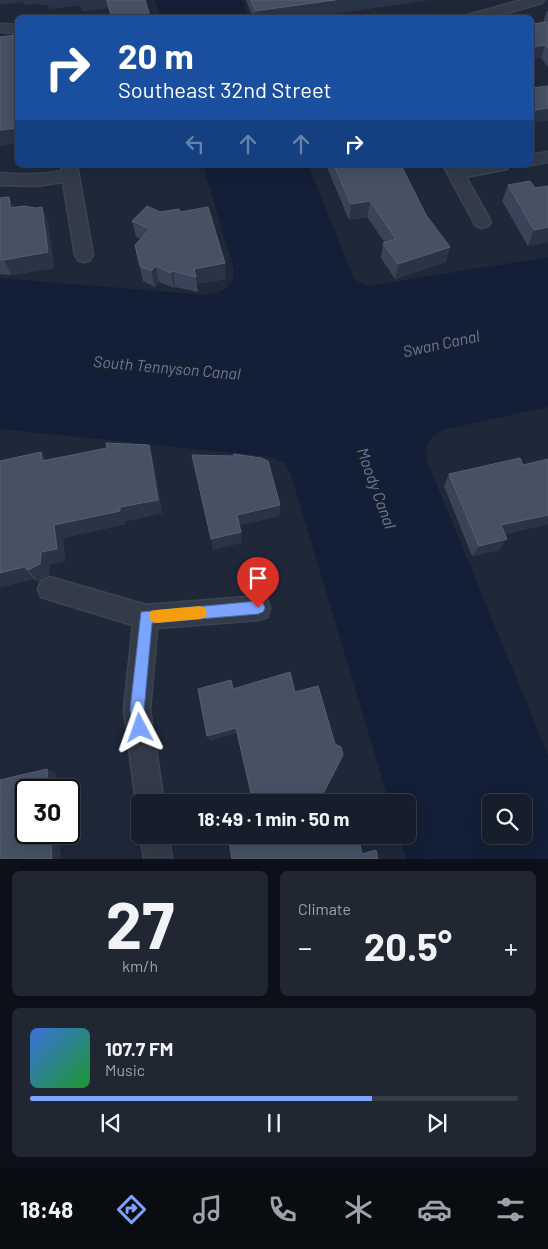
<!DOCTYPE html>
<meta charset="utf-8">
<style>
body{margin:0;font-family:Barlow,sans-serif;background:#202733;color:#f1f3f6;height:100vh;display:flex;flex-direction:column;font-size:19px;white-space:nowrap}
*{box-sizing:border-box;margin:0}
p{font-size:16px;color:#9ea2a9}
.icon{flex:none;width:28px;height:28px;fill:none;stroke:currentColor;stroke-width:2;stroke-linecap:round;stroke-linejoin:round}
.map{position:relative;height:859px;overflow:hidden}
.sheet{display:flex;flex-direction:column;gap:12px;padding:12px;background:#0d1018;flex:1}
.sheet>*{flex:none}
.hud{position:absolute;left:15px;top:15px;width:519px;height:152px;border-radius:8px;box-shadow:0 5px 20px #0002,0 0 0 1px #363c47;background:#1a4fa0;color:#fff;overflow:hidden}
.tools{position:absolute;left:482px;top:794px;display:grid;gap:10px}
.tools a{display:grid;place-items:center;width:50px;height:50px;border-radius:8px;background:#171e2b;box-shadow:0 5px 20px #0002,0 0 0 1px #363c47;font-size:25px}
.speed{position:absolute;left:15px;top:779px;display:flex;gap:10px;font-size:25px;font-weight:700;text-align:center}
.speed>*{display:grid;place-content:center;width:65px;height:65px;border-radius:50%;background:#171e2b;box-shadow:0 5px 20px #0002,0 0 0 1px #363c47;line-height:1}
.speed .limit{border:2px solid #111;border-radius:8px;background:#fff;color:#111}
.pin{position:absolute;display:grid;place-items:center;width:42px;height:42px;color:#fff;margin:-51px -21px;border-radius:50% 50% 50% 0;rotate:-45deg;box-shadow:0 0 5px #0007}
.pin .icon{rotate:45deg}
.me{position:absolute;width:55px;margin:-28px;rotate:356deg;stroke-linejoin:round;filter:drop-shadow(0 0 4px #0008)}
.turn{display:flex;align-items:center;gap:18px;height:105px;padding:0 20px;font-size:22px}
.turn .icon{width:65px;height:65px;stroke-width:2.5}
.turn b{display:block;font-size:35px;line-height:42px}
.lanes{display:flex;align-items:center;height:48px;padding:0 20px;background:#0003;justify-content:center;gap:25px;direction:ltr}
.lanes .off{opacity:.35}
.big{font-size:38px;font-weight:700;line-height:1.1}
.sheet .widget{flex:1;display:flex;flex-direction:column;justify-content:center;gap:8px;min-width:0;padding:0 18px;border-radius:8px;background:#202733}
.sheet .dial{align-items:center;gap:0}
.dial b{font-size:65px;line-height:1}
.song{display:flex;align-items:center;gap:15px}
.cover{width:60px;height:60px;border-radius:8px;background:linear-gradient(135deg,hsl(220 70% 55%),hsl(130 70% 35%))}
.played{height:5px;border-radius:2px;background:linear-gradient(90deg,#7ba4fe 70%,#363c47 70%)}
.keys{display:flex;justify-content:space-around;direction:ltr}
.heat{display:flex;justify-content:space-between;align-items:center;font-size:28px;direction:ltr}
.sheet .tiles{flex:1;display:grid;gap:12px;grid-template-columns:1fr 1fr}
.widget:last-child{grid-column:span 2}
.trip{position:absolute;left:131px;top:794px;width:285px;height:50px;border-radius:8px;background:#171e2b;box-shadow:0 5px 20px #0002,0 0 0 1px #363c47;font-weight:700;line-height:50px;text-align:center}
.tabs{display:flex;height:80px;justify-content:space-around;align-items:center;background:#090c11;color:#9ea2a9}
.tabs .icon{width:35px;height:35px}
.tabs .selected{color:#7ba4fe}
.tabs b{font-size:22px;color:#f1f3f6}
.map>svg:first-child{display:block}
.water{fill:#131f37;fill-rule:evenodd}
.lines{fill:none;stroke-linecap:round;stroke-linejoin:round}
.street-casing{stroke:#3c4453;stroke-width:3}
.street{fill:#333b49;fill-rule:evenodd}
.wall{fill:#3a4458}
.shaded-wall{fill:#2a3447}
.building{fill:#465164;stroke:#566073}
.route{fill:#7ba4fe;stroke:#506ba5}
.slow{fill:#f59e0b}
.labels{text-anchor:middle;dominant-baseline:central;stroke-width:5;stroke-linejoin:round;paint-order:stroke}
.water-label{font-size:16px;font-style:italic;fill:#647ca8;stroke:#18202e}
</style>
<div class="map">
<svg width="548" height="859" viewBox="0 0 548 859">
<rect width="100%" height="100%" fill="#1f2839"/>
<!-- water -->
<g class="water">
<path d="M155,0H242L249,17H161Z"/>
<path d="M203,165H308L354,278L360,283L369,286L548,257V407L443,430C429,437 424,444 427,461L548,755V859H406L399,835H408V802H389L291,475L284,463L272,457L0,429V278L207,295C222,292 234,287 234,270ZM491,802H524V835H491Z"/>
</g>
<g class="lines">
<defs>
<g id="street">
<path d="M522,0H544L542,3L490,18H466L468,15Z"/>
<path d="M0,24L18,25V33L0,32Z"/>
<path d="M548,152V162L531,165H529H531V155Z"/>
<path d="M61,165H77L93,255L90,260L84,262L78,260L75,255L63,182L36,186L0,185V173C21,175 41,175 62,171Z"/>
<path d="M443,165L460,167L509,165L507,169L466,177L491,222L488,226L482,228L476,226Z"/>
<path d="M50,577L146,605L258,596L267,599L270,608L267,617L258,620L157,628L150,710L164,802H140V812L136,802L124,710L133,625L41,597L38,589L41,581Z"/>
<path d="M140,834L168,835L172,859H144Z"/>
</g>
</defs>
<!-- street casing -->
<use href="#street" class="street-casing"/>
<!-- street -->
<use href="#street" class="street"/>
</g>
<!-- wall -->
<g class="wall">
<path d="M0,0H145L150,18H111L108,8L82,11L80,5L50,9L48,4L40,5L39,3L25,5L24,2Z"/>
<path d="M246,0H428L304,18H253Z"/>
<path d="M547,11H548V67L541,58L531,59V24L543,22Z"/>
<path d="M148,165H177L176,167Z"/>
<path d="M326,165H401L426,215L450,247L446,262L395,279L381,258L383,243H385L367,217L349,220Z"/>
<path d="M508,185L535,188L548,186V242L528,246L502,201Z"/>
<path d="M9,197L14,208H35L42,207L48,223L54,268L11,275L0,274V198Z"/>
<path d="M160,212H180L226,279L197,284L198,292L175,287L174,288L159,282L155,287L143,281L135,245L141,239L136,237L132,221Z"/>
<path d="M149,445L153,460L162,513L126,521V524L63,538L65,561L50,564L49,575L38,581L34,579L0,587V461L41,452L46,460Z"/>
<path d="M548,459V524L505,534L499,550L472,556L444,486L449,474L523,465Z"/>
</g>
<!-- shaded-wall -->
<g class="shaded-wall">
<path d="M0,0H106L108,8L82,11L80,5L50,9L48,4L40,5L39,3L25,5L24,2L0,5Z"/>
<path d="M335,0H428L304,18H255V11Z"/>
<path d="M15,35L18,42V58Z"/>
<path d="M545,45L541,58L531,59V47Z"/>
<path d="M548,108V121L531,123V111Z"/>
<path d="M18,128V143L0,146V130Z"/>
<path d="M9,197L16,213L10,208Z"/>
<path d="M370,201L367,217L349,220L351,204Z"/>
<path d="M42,207L48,223L54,268L11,275L4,260Z"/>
<path d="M548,227V242L528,246L534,230Z"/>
<path d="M450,247L446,262L395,279L398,264Z"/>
<path d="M225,263L226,279L197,284L194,269Z"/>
<path d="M156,266L159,282L155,287L151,271Z"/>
<path d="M173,271L175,287L174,288L171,273Z"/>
<path d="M149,445L153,460L162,513L126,521V524L63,538L65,561L50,564L49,575L38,581L28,570L41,552L54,525L120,507Z"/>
<path d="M41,452L49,467L42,461Z"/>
<path d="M280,505V516L238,526L237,515Z"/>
<path d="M548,515V524L493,536L501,525Z"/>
<path d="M241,532L242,543L213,550L211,539Z"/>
<path d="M507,539L499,550L472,556L479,546Z"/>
<path d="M24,567L34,579L0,587V573Z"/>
<path d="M236,728L237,733L210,741L207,736Z"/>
<path d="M47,769L56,773L57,790H48Z"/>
<path d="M50,832H59L61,859H52Z"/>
</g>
<!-- building -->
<g class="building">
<path d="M107,0H145L150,16H147L148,18L112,17Z"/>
<path d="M251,0H335L255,11Z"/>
<path d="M548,22V48L545,45L531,47V24Z"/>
<path d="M15,35L18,58V73H16L18,83V128L0,130V37Z"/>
<path d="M548,86V108L531,111V88Z"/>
<path d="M334,165H401L426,215L450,247L398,264L383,243L396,239L370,201L351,204Z"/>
<path d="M530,181L535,188L548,186V227L534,230L508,185Z"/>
<path d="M9,197L10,208L24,206L35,208L42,207L48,252L4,260L0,259V198Z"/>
<path d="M147,206L160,212L179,209L180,212L208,207L225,263L194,269L196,277L173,271L171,273L156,266L151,271L140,266L135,245L150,229L132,221Z"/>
<path d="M106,443L149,445L158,500L120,507V511L54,525L57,549L41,552L40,564L28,570L24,567L0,573V461L41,452L42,461L107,448Z"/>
<path d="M234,454L261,458L268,461L280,505L237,515L241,532L211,539L192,455L233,456Z"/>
<path d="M520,458L523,465L548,459V515L501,525L507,539L479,546L449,474Z"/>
<path d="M290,672L295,692L318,686L335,744L341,747L343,755L319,802H253L236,728L207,736L198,689L231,680L233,689Z"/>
<path d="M47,769L48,790H26V832H50L52,859H0V780Z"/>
<path d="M348,798L349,802H332Z"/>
<path d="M228,835H358L362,854L376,850L378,859H232Z"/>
</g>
<!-- route -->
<path class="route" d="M258,601L263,603L265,608L263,612L258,614L152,623L144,710L147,728L145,733L140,735L134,733L130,710L141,612Z"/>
<!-- slow -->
<path class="slow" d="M200,606L205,608L207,613L205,617L200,619L156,623L151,621L149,616L151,611L156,610Z"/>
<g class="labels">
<!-- water labels -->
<g class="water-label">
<text transform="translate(441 343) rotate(-12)">Swan Canal</text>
<text transform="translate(167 367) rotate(5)">South Tennyson Canal</text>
<text transform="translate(377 488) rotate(70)">Moody Canal</text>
</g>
</g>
</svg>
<div class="tools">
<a><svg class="icon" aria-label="search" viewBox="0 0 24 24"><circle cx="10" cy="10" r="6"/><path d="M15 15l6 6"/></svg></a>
</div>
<div class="speed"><div class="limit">30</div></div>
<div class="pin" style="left:258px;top:608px;background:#d93025"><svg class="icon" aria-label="arrive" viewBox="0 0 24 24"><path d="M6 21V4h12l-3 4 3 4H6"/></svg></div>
<svg class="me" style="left:140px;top:728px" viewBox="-20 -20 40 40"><path d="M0-17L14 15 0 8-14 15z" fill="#7ba4fe" stroke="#fff" stroke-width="4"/></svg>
<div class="trip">18:49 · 1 min · 50 m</div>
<div class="hud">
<div class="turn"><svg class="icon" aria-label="right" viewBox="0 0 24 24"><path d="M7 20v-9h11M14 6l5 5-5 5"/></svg><div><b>20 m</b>Southeast 32nd Street</div></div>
<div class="lanes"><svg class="icon off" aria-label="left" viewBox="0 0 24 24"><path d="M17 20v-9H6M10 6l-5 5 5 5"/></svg><svg class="icon off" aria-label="ahead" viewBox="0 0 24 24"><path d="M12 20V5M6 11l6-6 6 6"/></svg><svg class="icon off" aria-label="ahead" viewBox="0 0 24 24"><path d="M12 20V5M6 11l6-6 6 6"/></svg><svg class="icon" aria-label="right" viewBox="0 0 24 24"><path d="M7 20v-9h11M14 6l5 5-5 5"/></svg></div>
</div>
</div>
<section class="sheet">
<div class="tiles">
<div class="widget dial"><b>27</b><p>km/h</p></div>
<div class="widget"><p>Climate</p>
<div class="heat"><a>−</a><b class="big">20.5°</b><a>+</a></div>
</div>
<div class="widget">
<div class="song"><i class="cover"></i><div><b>107.7 FM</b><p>Music</p></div></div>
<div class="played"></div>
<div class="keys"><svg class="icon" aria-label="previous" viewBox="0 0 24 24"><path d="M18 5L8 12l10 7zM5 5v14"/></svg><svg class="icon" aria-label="pause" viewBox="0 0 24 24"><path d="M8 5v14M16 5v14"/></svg><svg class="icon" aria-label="next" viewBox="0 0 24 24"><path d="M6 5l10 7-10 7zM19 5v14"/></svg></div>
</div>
</div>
</section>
<nav class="tabs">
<b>18:48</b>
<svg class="icon selected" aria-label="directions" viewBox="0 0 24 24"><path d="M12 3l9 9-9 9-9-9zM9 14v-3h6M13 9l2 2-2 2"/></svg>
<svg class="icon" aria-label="music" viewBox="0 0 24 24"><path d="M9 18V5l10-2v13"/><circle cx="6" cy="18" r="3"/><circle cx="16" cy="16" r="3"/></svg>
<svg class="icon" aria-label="phone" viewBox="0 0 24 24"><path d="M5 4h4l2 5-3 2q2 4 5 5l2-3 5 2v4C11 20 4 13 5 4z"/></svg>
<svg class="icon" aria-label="climate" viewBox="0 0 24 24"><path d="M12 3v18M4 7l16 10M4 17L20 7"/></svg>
<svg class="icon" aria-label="car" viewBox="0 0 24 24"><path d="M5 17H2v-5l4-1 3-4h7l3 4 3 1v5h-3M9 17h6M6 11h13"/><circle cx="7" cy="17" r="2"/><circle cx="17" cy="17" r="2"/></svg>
<svg class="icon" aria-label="filters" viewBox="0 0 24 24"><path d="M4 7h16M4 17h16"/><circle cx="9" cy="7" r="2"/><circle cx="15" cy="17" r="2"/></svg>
</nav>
